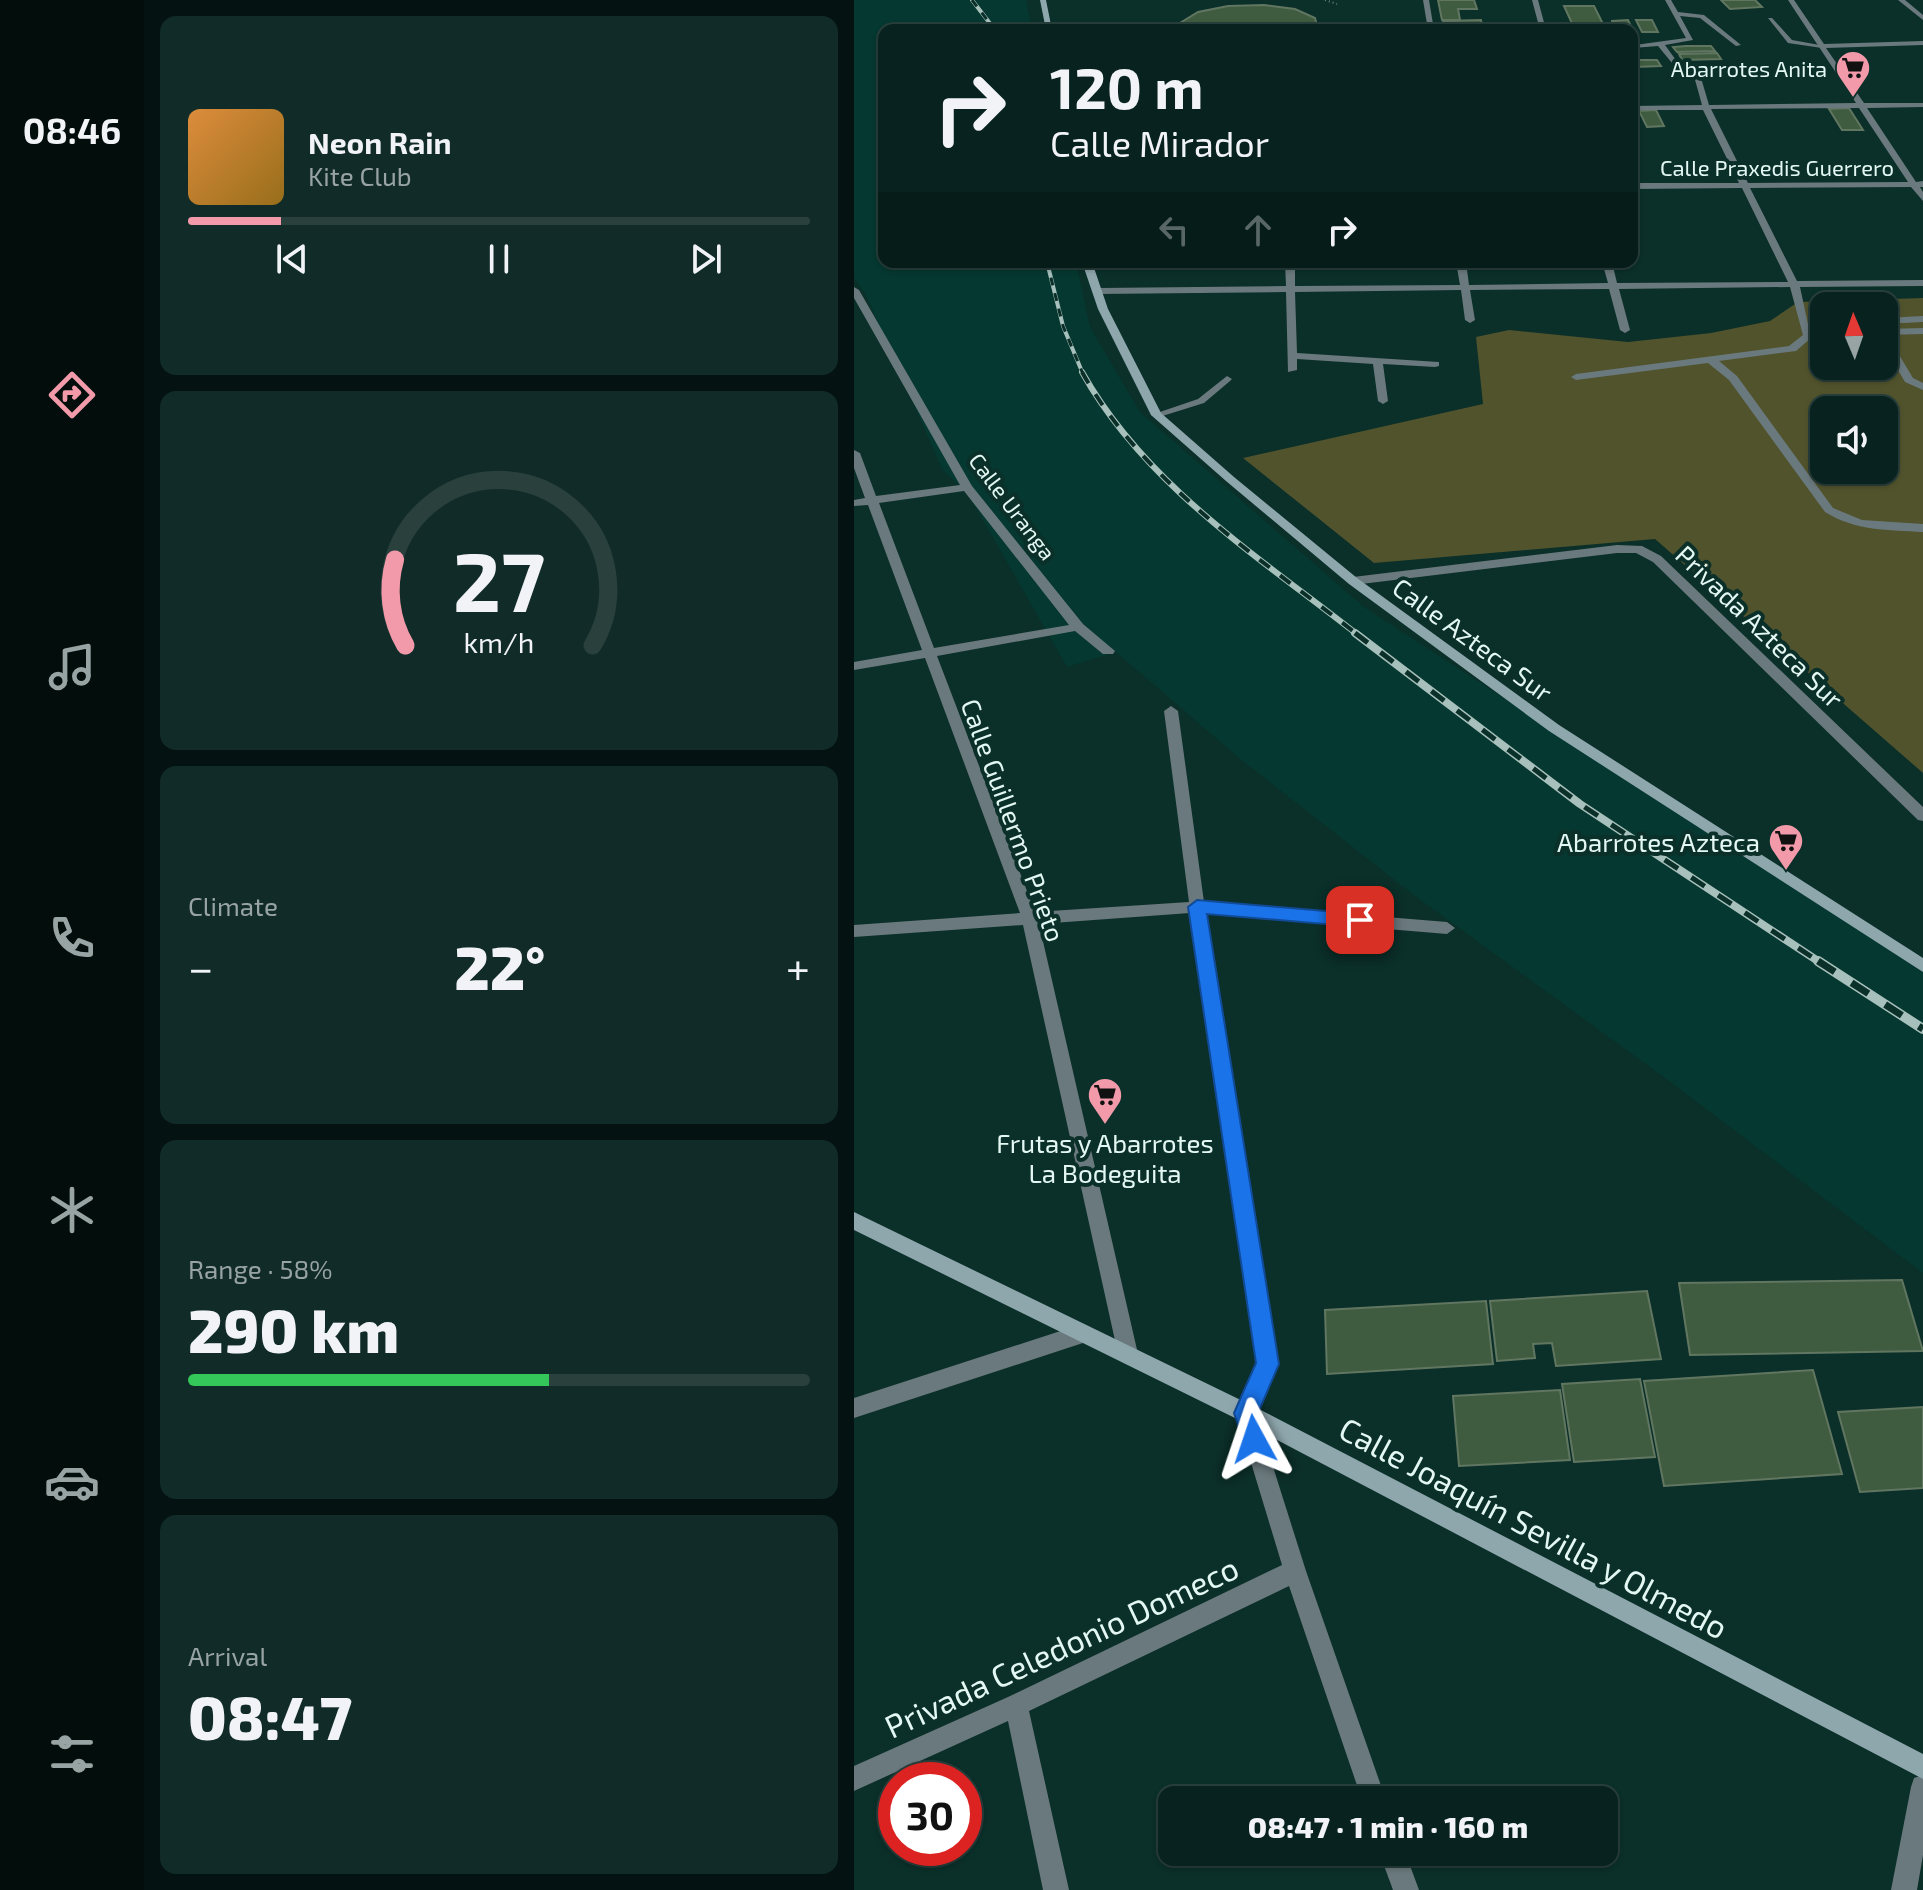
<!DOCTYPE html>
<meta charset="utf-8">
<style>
body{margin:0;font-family:"Exo 2",sans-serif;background:#112b28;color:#f1f3f6;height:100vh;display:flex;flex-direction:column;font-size:30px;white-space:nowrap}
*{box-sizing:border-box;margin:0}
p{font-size:26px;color:#98a4a4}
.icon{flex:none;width:44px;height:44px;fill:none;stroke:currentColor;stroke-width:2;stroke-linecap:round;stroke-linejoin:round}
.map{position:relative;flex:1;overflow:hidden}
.details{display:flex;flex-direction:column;gap:16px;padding:16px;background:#041311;width:710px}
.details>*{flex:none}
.guide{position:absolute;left:24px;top:24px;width:760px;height:244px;border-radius:16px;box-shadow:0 2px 6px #0004,0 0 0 2px #29403d;background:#08231f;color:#f1f3f6;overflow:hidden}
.needle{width:52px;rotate:358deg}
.fabs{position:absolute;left:956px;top:292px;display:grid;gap:16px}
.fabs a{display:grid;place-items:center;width:88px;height:88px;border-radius:16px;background:#08231f;box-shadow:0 2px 6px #0004,0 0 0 2px #29403d;font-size:40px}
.speed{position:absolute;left:24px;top:1762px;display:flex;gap:16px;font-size:40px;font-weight:700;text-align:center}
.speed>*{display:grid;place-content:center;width:104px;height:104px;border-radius:50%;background:#08231f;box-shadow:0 2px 6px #0004,0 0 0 2px #29403d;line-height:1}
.speed .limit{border:12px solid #d22;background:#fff;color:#111}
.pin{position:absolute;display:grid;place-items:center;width:68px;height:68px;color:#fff;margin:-34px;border-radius:16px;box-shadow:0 4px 12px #0006}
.me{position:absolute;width:88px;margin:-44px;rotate:355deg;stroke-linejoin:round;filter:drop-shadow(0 0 6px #0008)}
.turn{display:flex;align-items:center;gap:28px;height:168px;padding:0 40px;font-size:36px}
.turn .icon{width:104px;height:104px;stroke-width:2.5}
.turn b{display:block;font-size:56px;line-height:68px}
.lanes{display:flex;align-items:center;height:76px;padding:0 40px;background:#0003;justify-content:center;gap:40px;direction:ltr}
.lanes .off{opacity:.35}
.big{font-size:60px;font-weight:800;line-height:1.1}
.details .widget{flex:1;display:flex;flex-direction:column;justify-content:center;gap:12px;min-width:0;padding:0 28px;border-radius:16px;background:#112b28}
.details .dial{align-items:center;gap:0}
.dial svg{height:208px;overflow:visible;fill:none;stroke:#29403d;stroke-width:7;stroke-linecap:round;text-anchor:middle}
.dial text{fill:#f1f3f6;stroke:none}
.song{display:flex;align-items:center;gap:24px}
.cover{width:96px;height:96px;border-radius:12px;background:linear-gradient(135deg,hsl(30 70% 55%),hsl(40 70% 35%))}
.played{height:8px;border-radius:4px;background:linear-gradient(90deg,#f39aaa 15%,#29403d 15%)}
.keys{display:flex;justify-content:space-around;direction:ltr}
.heat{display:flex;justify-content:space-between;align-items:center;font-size:44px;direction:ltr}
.charge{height:12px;border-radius:6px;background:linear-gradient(90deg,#34c759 58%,#29403d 0)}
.trip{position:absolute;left:304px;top:1786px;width:460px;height:80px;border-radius:16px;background:#08231f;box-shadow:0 2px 6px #0004,0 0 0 2px #29403d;font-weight:800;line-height:80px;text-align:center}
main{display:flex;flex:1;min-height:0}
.dock{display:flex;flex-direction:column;width:144px;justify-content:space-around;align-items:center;background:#030e0c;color:#98a4a4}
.dock .icon{width:56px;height:56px}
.dock .active{color:#f39aaa}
.dock b{font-size:36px;color:#f1f3f6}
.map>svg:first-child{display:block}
.built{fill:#053830}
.green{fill:#51532d;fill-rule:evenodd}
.building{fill:#3f5c40;stroke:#607660;stroke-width:2}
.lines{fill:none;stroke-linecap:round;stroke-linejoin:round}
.path{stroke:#688580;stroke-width:2;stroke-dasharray:1 3;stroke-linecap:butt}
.lane{fill:#6a797d;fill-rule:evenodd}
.street{fill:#6a797d;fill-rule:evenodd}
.secondary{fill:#8ea7ad;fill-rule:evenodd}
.rail-far3-casing{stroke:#a7c0bb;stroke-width:4}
.rail-far2-casing{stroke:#a7c0bb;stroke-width:6}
.rail-far1-casing{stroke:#a7c0bb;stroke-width:8}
.rail-casing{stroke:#a7c0bb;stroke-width:10}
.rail-far3{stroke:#0b2f29;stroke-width:3;stroke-dasharray:8;stroke-linecap:butt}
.rail-far2{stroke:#0b2f29;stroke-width:4;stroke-dasharray:13;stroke-linecap:butt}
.rail-far1{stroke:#0b2f29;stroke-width:5;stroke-dasharray:16;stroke-linecap:butt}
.rail{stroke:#0b2f29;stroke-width:7;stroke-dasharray:20;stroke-linecap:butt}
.route{fill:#1a73e8;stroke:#114b97;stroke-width:2}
.labels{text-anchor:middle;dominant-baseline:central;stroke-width:8;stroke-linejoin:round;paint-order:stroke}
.far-poi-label{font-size:22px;fill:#e4f8f3;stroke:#0b2f29;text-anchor:end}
.far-street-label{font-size:22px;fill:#e4f8f3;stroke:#0b2f29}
.street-label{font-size:26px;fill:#e4f8f3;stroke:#0b2f29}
.poi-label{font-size:26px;fill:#e4f8f3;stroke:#0b2f29;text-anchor:end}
.near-street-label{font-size:32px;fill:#e4f8f3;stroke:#0b2f29}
</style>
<main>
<nav class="dock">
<b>08:46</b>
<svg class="icon active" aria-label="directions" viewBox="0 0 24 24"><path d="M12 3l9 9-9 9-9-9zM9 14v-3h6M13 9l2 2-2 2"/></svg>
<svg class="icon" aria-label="music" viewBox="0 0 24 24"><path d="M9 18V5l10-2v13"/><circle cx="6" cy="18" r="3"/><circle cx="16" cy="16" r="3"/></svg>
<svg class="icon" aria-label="phone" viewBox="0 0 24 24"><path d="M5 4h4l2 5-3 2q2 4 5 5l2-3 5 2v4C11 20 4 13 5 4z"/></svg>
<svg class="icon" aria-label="climate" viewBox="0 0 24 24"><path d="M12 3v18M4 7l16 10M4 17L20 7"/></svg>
<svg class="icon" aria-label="car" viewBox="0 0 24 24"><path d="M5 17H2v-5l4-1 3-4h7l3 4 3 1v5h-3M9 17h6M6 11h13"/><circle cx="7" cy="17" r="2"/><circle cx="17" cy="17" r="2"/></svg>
<svg class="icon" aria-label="filters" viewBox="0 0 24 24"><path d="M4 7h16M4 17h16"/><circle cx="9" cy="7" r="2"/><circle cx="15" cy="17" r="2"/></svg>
</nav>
<section class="details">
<div class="widget">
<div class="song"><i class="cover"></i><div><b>Neon Rain</b><p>Kite Club</p></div></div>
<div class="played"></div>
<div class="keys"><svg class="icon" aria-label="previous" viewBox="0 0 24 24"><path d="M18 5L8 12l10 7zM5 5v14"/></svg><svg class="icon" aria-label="pause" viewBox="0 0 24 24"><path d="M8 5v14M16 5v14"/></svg><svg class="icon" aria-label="next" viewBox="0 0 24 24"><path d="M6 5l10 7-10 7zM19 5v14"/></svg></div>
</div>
<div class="widget dial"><svg viewBox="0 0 100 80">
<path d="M14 69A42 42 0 1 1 86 69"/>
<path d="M14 69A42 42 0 0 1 10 36" stroke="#f39aaa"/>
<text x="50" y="56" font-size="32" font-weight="700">27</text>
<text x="50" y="72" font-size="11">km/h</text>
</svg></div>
<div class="widget"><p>Climate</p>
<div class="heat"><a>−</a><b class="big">22°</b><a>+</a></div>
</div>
<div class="widget"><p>Range · 58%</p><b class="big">290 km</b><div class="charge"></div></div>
<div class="widget"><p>Arrival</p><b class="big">08:47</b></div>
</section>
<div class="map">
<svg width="1069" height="1890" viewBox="0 0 1069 1890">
<rect width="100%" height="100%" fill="#0b2f29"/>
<!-- built -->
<path class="built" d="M0,0H172L178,30H30V262H222L236,327L286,412L510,607L1069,971V1273L815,1081L561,896L385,758L262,652L213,667L114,494L88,469L11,293L0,278Z"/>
<!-- green -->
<path class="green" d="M1069,298V773L801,539L520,563L389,458L629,404L622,337L655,330L774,342L857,333L916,321L944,302ZM970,306H1030V366H970ZM970,410H1030V470H970Z"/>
<!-- building -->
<g class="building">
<path d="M584,0H620L623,9H604L606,20H588Z"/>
<path d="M867,0H901L908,7L876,9Z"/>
<path d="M410,5L441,9L461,18L464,30H326V23L344,12L374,6Z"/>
<path d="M710,6H740L752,30H721Z"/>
<path d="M627,20L629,30H590L589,21Z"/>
<path d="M774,20L780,33L762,30L758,24V21Z"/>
<path d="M782,20H798L804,32H788Z"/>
<path d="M832,46H857L861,51L823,52L819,47Z"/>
<path d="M863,53L867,59L828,60L825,54Z"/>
<path d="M778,60H803L807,66L781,67Z"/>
<path d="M995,108L1009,130H988L975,109Z"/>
<path d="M802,110L810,126L793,127L785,111Z"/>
<path d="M1048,1280L1069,1351L836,1355L825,1283Z"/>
<path d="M793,1291L807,1359L702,1366L698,1343L679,1344L681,1358L643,1361L636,1301Z"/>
<path d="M632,1301L639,1364L473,1374L471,1310Z"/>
<path d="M959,1370L988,1474L810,1486L790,1381Z"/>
<path d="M786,1379L801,1457L720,1462L708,1384Z"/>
<path d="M706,1390L716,1460L605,1466L599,1396Z"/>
<path d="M1069,1407V1488L1006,1492L984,1412Z"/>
</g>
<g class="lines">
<!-- path -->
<path class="path" d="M471,0L483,4"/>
<!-- lane -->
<g class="lane">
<path d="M914,18H918L938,40L971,46L968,48L934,43Z"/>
<path d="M373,376L378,379L376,381L350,403L302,418L297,415L344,399Z"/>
</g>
<!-- street -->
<g class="street">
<path d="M569,0H575L580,30H574Z"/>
<path d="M678,0H684L692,30H686Z"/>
<path d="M811,0H817L824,12L850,15L887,45L882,46L846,18L826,16L839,40L811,45L824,63H818L804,46L779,48L781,45L832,38Z"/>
<path d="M934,0H940L970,44L1069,41V45L972,48L1010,103H1069V107L1013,108L1062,182L1069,181V187H1066L1069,192V201L1057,187L896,188L943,281L1069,280V286L946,287L957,338L942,351L865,361L883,376L979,508L1008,520L1069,524V532C1035,530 1001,531 971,512L875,380L854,363L722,380L717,377L722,374L935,346L949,335L936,287L765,289L776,330L771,333L766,330L755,289L616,290L621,320L616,323L611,320L607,290L441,292L443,353L585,362V366L581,367L529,364L534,401L529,404L524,401L519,364L443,359V370L434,372L432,292L244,294L239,291L244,288L432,286L431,262H441V286L606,285L602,262H612L615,285L754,283L748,262H758L763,283L934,282L888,188L778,189V183H885L849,110H778V106L848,105L838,69L845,71L855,105L1002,103ZM1005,108L1054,182L894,183L857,109Z"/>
<path d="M1044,0H1051L1069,15V20Z"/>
<path d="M0,287L5,290L118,486L229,624L261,651L259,654H249L221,631L83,656L181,912L335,902L310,711L317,706L324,711L350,902L593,922L601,928L593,934L352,914L423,1364L402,1413L452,1571L532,1800H508L435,1586L175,1711L215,1890H189L154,1721L0,1791V1766L154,1697L428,1565L382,1413L403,1364L336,913L185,924L284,1354L281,1361L274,1364L267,1361L264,1354L169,925L0,937V925L166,913L71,658L0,670V662L68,650L14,505L0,506V500L11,498L0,468V450L6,453L22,496L106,485L0,298ZM110,491L215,625L80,648L25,503Z"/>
<path d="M1069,316V322L1030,324V318Z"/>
<path d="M1069,328V334L1030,335V329Z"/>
<path d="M1030,335L1035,338L1059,378L1069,383V390L1051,382L1030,346Z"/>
<path d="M763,545L788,546L807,556L1069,807V821L1064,820L799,562L782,553H763L499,585L493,581L499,577Z"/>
<path d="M228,1324L235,1327L238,1334L235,1341L0,1418V1398Z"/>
<path d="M1069,1775V1855L1063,1890H1037L1057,1787L1060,1778Z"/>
<path d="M525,1852H551L565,1890H539Z"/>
</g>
<!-- secondary -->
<g class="secondary">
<path d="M186,0H192L198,30H192Z"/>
<path d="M228,262H238L254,309L307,413L380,477L503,578L705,725L1069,958V972L695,731L495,584L372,481L297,415L244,309Z"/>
<path d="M0,1212L399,1406L1069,1754V1779L385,1420L0,1230Z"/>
</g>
<defs>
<g id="rail-far3">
<path d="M118,0L141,30"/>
<path d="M193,262L209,326L229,374"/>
</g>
<path id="rail-far2" d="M228,372C291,485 405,557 504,635"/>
<path id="rail-far1" d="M501,633L726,804L967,963"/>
<path id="rail" d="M964,961L1069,1029"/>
</defs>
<!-- rail-far3 casing -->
<use href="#rail-far3" class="rail-far3-casing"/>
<!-- rail-far2 casing -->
<use href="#rail-far2" class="rail-far2-casing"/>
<!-- rail-far1 casing -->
<use href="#rail-far1" class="rail-far1-casing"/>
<!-- rail casing -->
<use href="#rail" class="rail-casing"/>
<!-- rail-far3 -->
<use href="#rail-far3" class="rail-far3"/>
<!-- rail-far2 -->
<use href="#rail-far2" class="rail-far2"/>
<!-- rail-far1 -->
<use href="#rail-far1" class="rail-far1"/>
<!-- rail -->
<use href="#rail" class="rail"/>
</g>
<!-- route -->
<path class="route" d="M343,900L506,914L515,920L506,927L353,914L425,1364L404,1413L412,1439L409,1448L400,1451L392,1448L380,1413L402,1363L334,907Z"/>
<!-- icons -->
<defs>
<symbol id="supermarket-pin" viewBox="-11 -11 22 30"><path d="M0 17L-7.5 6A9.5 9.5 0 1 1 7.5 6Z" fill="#f39aaa" stroke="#0b2f29"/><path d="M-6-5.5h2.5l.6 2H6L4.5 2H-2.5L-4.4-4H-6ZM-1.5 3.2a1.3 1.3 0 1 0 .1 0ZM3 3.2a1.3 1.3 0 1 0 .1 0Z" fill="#111"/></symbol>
</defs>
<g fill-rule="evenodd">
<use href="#supermarket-pin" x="979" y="48" width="40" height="54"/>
<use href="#supermarket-pin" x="912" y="821" width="40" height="54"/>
<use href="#supermarket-pin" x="231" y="1075" width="40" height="54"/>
</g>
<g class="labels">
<!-- far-poi labels -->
<g class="far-poi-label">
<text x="973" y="68">Abarrotes Anita</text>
</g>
<!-- far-street labels -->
<g class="far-street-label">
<text x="923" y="167">Calle Praxedis Guerrero</text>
<text transform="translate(159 506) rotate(53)">Calle Uranga</text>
</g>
<!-- street labels -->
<g class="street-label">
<text transform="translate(906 626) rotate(44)">Privada Azteca Sur</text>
<text transform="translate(619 639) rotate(36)">Calle Azteca Sur</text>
<text transform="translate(160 820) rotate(70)">Calle Guillermo Prieto</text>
</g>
<!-- poi labels -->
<g class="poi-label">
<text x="906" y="841">Abarrotes Azteca</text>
<text x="251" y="1142" text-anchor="middle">Frutas y Abarrotes<tspan x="251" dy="30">La Bodeguita</tspan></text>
</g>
<!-- near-street labels -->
<g class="near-street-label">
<text transform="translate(680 1527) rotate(28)">Calle Joaquín Sevilla y Olmedo</text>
<text transform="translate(207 1646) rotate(-25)">Privada Celedonio Domeco</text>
</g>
</g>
</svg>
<div class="fabs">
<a><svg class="needle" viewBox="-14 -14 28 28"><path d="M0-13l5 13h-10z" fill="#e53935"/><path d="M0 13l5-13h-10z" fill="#98a4a4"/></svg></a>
<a><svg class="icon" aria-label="sound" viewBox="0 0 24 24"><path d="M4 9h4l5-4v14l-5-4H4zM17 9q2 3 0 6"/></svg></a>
</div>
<div class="speed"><div class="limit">30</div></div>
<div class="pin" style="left:506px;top:920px;background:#d93025"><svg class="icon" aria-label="arrive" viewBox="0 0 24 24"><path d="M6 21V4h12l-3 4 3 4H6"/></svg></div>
<svg class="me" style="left:400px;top:1439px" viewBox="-20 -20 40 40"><path d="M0-17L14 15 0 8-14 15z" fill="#1a73e8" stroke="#fff" stroke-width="4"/></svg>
<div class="trip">08:47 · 1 min · 160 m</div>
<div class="guide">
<div class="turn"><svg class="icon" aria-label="right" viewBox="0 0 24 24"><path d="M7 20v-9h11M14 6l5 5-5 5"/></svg><div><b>120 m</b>Calle Mirador</div></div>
<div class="lanes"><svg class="icon off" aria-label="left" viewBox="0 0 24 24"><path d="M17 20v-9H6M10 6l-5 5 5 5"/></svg><svg class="icon off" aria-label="ahead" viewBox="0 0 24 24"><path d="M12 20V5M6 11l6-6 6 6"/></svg><svg class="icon" aria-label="right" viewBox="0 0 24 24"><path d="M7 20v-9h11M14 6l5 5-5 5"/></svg></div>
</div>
</div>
</main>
